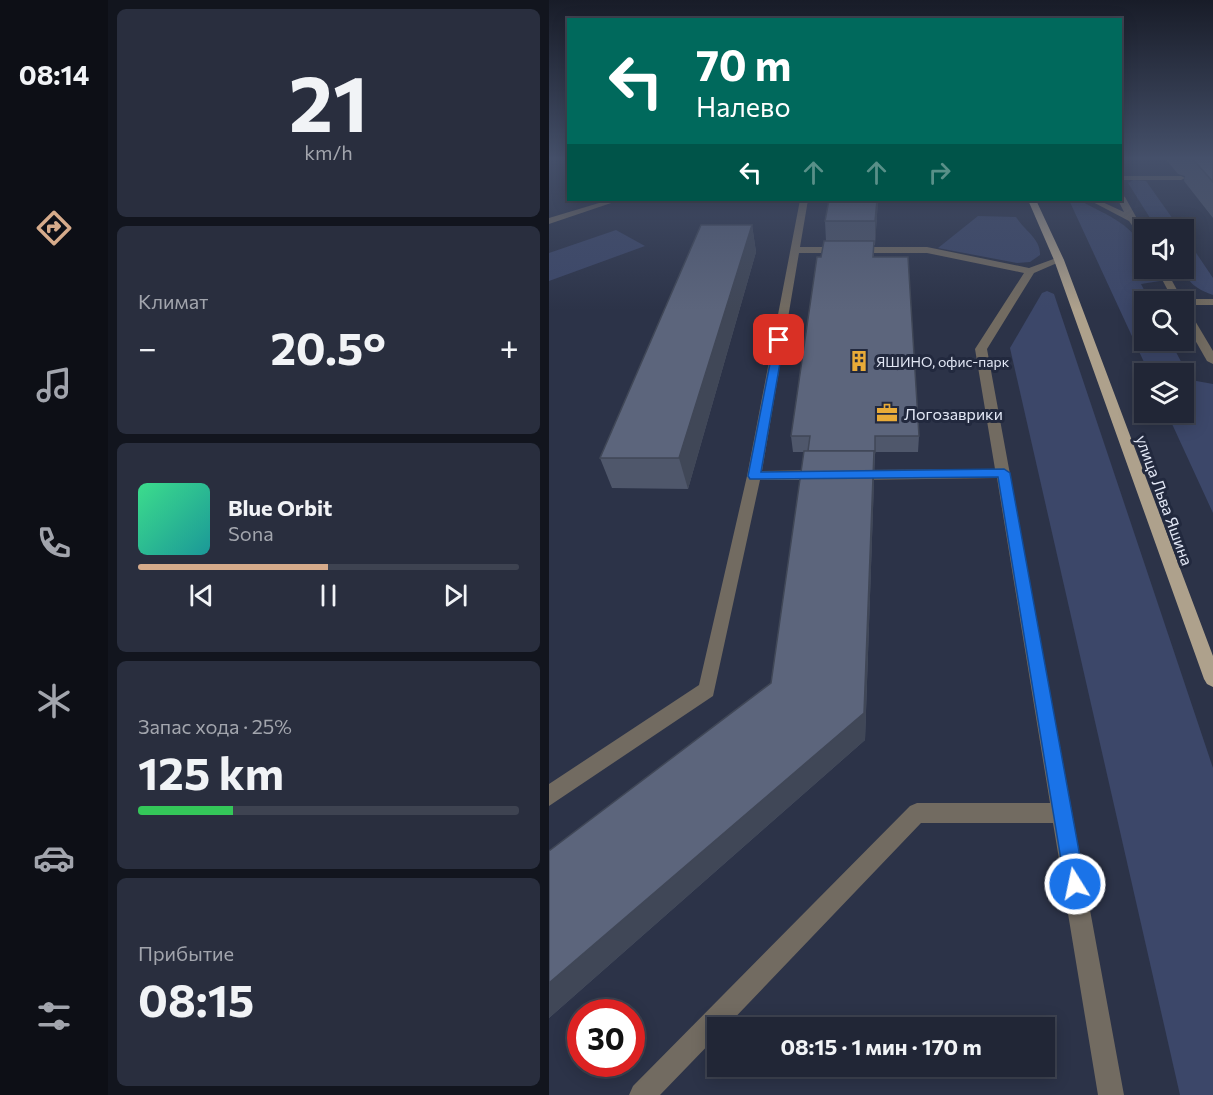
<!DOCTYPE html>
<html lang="ru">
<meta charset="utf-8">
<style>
body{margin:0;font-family:Commissioner,sans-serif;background:#292e3e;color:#f1f3f6;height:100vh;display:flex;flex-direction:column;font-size:22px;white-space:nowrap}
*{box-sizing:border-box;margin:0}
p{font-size:20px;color:#a2a5ad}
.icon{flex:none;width:33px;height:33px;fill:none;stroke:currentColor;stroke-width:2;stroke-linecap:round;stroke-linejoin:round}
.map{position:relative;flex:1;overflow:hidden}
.sheet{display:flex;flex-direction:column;gap:9px;padding:9px;background:#12151e;width:441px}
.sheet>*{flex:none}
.top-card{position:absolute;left:18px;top:18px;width:555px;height:183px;border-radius:0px;box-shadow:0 3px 15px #0003,0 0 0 2px #3e4351;background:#00695c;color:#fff;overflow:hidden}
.fabs{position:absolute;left:585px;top:219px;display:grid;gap:12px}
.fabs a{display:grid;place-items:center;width:60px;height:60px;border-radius:0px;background:#212636;box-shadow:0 3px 15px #0003,0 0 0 2px #3e4351;font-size:30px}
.speed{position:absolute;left:18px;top:999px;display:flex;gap:12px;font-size:30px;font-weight:700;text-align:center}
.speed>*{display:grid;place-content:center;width:78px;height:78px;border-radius:50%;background:#212636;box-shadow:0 3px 15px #0003,0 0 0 2px #3e4351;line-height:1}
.speed .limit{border:9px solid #d22;background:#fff;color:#111}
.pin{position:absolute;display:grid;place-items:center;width:51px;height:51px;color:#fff;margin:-26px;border-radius:12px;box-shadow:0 3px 9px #0006}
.me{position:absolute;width:66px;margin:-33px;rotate:350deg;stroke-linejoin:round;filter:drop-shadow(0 0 4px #0008)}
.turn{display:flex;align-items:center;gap:21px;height:126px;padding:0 30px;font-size:27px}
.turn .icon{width:78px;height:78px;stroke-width:2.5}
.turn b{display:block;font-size:42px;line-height:51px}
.lanes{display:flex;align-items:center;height:57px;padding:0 30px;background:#0003;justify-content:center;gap:30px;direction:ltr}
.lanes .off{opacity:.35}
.big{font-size:45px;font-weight:700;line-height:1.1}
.sheet .card{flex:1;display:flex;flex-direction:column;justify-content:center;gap:9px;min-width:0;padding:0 21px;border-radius:9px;background:#292e3e}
.sheet .dial{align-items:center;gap:0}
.dial b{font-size:78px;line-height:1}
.song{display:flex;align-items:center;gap:18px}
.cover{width:72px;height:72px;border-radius:9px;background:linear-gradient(135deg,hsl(150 70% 55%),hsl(180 70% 35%))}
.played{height:6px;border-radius:3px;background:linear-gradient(90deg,#d6ab8b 50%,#3e4351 50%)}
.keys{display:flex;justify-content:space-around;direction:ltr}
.heat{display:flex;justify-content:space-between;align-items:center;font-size:33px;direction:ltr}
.charge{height:9px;border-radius:4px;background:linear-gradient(90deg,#34c759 25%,#3e4351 0)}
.trip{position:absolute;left:158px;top:1017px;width:348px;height:60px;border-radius:0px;background:#212636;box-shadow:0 3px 15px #0003,0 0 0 2px #3e4351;font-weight:700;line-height:60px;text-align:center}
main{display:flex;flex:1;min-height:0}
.dock{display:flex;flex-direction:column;width:108px;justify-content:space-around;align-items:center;background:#0d0f16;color:#a2a5ad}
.dock .icon{width:42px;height:42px}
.dock .active{color:#d6ab8b}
.dock b{font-size:27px;color:#f1f3f6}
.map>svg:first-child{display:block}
.green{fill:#3c4769}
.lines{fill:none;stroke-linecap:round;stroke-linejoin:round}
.minor{fill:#726b61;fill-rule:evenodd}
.major{fill:#aea18c;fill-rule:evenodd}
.wall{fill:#4f576b}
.shaded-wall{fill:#404757}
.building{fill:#5c657c;stroke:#404757;stroke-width:1.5}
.route{fill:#1a73e8;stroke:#114b97;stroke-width:1.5}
.labels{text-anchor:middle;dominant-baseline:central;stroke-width:6;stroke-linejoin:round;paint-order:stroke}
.far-poi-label{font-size:14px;fill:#e2e7f5;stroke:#22293e;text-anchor:start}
.poi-label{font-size:16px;fill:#e2e7f5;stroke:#22293e;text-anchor:start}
.street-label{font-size:16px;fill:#e2e7f5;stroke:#22293e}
</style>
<main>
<nav class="dock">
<b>08:14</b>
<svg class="icon active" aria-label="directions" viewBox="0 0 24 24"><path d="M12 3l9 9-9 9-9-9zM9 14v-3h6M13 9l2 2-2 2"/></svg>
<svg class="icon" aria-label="music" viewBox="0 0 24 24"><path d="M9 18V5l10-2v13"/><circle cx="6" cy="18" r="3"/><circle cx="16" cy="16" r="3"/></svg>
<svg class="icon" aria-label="phone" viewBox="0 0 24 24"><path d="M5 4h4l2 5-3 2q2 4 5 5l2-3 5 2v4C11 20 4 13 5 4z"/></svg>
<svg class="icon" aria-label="climate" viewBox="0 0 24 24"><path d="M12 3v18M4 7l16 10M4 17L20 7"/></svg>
<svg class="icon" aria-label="car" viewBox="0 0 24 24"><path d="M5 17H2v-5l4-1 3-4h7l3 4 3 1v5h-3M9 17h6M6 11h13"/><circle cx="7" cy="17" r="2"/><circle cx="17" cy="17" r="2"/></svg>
<svg class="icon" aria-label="filters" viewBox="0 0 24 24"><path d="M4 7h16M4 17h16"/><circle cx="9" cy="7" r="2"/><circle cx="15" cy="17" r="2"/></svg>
</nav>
<section class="sheet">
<div class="card dial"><b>21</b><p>km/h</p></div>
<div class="card"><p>Климат</p>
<div class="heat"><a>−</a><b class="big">20.5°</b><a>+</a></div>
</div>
<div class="card">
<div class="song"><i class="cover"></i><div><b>Blue Orbit</b><p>Sona</p></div></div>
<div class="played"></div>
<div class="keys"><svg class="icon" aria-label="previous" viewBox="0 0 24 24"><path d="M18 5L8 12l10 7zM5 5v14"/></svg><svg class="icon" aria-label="pause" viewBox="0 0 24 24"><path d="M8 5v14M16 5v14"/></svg><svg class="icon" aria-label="next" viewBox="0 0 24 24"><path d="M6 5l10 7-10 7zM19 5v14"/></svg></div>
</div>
<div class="card"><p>Запас хода · 25%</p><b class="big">125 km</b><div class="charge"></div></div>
<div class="card"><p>Прибытие</p><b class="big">08:15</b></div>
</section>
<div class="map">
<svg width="664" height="1095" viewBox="0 0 664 1095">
<rect width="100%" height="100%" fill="#2c3348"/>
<!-- green -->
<g class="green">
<path d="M584,180L597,181L631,229H608L579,183Z"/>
<path d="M520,200H530C562,218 596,227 596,268L605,269L611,281L592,284L601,301L596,302V340L621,341L642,380L664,384V513L618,413L634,412V374L600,373Z"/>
<path d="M429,216L467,217C475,230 492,239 491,255L481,262L468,263L389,248Z"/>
<path d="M67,230L96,246L0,281V253Z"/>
<path d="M635,235L664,278V295C629,283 634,266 635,235Z"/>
<path d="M498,291L505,294L664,768V1095H631L461,348L493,293Z"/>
</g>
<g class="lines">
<!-- minor -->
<g class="minor">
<path d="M572,176H632L636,178L632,180H572Z"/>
<path d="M572,195L576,197L596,233V244L580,221L540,200H549L575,212L569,200H572Z"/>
<path d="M60,200H71L0,224V218Z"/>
<path d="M251,200H259L251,247H378L480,268L510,257L515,260L485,273L438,349L575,1095H549L504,823H372L176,1028H168V1036L111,1095H80L84,1086L361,806L368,803H501L448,478L307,480L300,475L307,470L446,469L426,349L475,273L378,253H250L213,471L271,470L278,475L271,480H211L164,696L0,806V784L150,685L198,476Z"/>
<path d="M607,268H616L633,299H664V305H634V302H625Z"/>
<path d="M634,306L639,309L664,351V364L658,361L634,319Z"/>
</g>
<!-- major -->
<path class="major" d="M479,200H487L515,260L664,656V687L658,684L655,679L505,260Z"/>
</g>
<!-- wall -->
<g class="wall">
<path d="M615,157H664V218L635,181L636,176L629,174Z"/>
<path d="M329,200L326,245H325V257L370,436L369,452H326L316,740L0,1018V851L222,683L255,452H244L242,436L272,257L277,241L276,221Z"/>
<path d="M203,225L207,252L139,489L63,488L51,458Z"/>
</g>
<!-- shaded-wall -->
<g class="shaded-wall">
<path d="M328,200H329L326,245V221Z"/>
<path d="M203,225L207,252L139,489L130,458Z"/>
<path d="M325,451V481L316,740L0,1018V983L315,713Z"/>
</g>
<!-- building -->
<g class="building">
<path d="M642,157H664V182Z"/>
<path d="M280,200H328L326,221H276Z"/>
<path d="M152,225H203L130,458H51Z"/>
<path d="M275,241H325L324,257H359L370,436H326V452L325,451H259L261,436H242L268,257H272Z"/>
<path d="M255,451H325L315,713L0,983V851L222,683Z"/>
</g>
<!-- sky -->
<linearGradient id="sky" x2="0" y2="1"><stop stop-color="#181c28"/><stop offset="0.51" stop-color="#45506a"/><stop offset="1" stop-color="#45506a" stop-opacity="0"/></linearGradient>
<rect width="664" height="310" fill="url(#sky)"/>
<!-- route -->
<path class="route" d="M226,338L235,340L212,472L455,469L461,473L536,884L533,891L526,894L519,891L516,884L449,477L201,479L199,476Z"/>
<!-- icons -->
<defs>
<symbol id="building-bare" viewBox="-9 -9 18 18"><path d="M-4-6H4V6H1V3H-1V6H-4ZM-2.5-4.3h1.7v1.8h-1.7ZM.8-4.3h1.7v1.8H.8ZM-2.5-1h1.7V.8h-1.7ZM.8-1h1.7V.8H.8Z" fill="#e9ab38" stroke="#22293e" stroke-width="2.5" paint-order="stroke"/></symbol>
<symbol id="office-bare" viewBox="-9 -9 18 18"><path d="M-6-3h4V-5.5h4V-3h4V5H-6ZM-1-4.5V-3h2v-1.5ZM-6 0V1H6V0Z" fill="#e9ab38" stroke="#22293e" stroke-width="2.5" paint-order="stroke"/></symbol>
</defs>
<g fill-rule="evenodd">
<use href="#building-bare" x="295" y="346" width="30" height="30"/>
<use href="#office-bare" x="323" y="398" width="30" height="30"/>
</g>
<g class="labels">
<!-- far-poi labels -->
<g class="far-poi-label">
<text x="327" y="361">ЯШИНО, офис-парк</text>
</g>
<!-- poi labels -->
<g class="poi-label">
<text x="355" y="413">Логозаврики</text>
</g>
<!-- street labels -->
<g class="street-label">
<text transform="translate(616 500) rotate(70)">улица Льва Яшина</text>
</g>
</g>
</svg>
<div class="fabs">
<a><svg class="icon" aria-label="sound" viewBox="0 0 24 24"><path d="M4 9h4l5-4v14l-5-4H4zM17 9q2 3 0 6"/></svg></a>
<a><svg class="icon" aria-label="search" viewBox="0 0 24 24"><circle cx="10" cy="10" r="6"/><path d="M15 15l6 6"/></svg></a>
<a><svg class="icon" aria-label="layers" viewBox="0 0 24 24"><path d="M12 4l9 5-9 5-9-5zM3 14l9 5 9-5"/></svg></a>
</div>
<div class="speed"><div class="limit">30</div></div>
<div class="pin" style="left:230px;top:340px;background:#d93025"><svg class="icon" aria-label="arrive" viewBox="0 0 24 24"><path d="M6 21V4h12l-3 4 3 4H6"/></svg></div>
<svg class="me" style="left:526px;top:884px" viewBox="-20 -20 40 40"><circle r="17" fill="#1a73e8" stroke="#fff" stroke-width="3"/><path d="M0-11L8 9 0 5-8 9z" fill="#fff"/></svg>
<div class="trip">08:15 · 1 мин · 170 m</div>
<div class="top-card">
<div class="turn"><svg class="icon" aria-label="left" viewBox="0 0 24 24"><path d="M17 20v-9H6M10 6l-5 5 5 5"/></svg><div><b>70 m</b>Налево</div></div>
<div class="lanes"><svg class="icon" aria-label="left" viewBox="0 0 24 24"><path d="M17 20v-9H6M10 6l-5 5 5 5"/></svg><svg class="icon off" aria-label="ahead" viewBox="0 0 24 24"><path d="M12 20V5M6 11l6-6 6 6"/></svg><svg class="icon off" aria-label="ahead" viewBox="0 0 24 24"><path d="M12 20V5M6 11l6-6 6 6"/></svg><svg class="icon off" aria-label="right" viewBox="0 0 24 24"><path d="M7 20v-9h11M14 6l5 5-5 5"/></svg></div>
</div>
</div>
</main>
